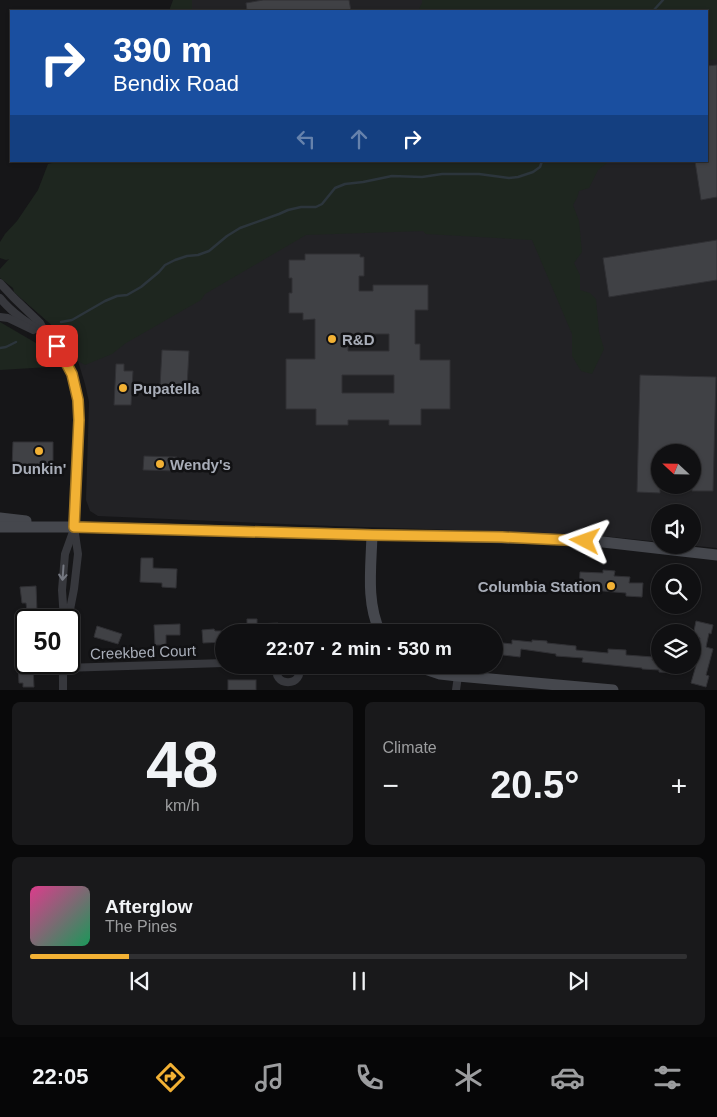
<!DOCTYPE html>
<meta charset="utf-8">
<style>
body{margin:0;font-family:Helvetica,sans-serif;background:#19191b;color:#f1f3f6;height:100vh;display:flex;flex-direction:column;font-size:19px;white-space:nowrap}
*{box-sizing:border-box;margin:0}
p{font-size:16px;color:#9c9d9f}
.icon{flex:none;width:28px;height:28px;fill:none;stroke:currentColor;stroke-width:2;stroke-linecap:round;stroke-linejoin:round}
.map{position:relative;height:690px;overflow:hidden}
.drawer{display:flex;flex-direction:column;gap:12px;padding:12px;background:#09090a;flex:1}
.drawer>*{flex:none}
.guide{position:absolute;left:10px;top:10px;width:698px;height:152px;border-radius:0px;box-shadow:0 1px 4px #0004,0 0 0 1px #303032;background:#1a4fa0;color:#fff;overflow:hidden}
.needle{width:32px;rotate:292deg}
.controls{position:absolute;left:651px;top:444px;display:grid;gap:10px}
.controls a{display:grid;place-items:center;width:50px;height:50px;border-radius:50%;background:#101012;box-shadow:0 1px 4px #0004,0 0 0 1px #303032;font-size:25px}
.speed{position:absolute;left:15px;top:609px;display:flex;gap:10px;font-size:25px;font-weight:700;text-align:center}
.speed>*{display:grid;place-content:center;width:65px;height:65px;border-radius:50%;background:#101012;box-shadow:0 1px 4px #0004,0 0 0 1px #303032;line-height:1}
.speed .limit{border:2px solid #111;border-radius:8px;background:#fff;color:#111}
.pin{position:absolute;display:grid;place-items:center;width:42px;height:42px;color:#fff;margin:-21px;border-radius:10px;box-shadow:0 2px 8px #0006}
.me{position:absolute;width:55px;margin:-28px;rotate:274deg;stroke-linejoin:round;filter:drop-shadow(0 0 4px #0008)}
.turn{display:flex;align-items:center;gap:18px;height:105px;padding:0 20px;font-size:22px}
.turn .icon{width:65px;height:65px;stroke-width:2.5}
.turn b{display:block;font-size:35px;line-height:42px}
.lanes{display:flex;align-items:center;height:48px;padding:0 20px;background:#0003;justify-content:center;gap:25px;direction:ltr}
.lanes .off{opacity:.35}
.big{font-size:38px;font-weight:800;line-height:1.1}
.drawer .widget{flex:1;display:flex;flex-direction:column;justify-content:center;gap:8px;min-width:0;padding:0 18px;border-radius:8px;background:#19191b}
.drawer .dial{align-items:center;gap:0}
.dial b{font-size:65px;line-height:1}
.song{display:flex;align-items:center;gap:15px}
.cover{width:60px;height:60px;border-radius:8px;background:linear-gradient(135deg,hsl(330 70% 55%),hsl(150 70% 35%))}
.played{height:5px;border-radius:2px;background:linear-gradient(90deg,#f2b134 15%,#303032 15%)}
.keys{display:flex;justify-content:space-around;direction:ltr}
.heat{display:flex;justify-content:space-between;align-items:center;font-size:28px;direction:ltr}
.drawer .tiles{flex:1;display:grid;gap:12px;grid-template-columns:1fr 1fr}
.widget:last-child{grid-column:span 2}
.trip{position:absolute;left:215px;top:624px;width:288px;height:50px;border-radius:25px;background:#101012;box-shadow:0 1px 4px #0004,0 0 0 1px #303032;font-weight:800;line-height:50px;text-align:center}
.menu{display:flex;height:80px;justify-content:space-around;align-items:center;background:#060607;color:#9c9d9f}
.menu .icon{width:35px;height:35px}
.menu .current{color:#f2b134}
.menu b{font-size:22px;color:#f1f3f6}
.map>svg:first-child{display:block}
.built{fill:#222225;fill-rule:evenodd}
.green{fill:#1e261f}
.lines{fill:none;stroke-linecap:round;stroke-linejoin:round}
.stream{stroke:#2c353c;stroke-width:2.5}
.building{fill:#404145;stroke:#303034;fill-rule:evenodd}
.street{stroke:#37383d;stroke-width:8}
.secondary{stroke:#45474d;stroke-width:11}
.oneway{stroke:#757881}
.route-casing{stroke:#9d7322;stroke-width:12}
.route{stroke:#f2b134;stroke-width:9}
.poi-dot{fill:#f2b134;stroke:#111113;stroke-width:2}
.labels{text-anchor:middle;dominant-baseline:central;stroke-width:5;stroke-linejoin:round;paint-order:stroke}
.poi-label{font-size:15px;font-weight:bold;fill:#a8adb8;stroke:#111113;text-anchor:start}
.street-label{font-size:15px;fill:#a8adb8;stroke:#111113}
</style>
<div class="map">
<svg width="717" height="690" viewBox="0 0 717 690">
<rect width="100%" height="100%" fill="#161618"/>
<!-- built -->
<path class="built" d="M174,0H717V548L687,545H692V512H660V542L603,536L548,533L333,526L98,516L90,511L86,500L89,402L85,384L78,361L69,346L54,327L14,292L90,161H706V11H175ZM660,452H692V485H660Z"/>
<!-- green -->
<g class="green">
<path d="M173,0H192V11H169Z"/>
<path d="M422,0H717V59L706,61V11H418L422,3Z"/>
<path d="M61,161H607V163L598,170L589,188L579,191L577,198L573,205L579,221L582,252L574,263L580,275V290L590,293L596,299L599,332L604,349L592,374L581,371L572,356V334L532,240L426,234L423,231L306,235L205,294L201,300L126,343L112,354L85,365L78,361L69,346L54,327L14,292L13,288L0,278V269L9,259L6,260L0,258V242L5,234L17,221L38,190L48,164Z"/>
<path d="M0,322L41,346L49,367L0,370Z"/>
</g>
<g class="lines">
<!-- stream -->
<g class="stream">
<path d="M653,11L663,0"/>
<path d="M61,322L72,320L105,301L117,296L127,295L141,287L159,272L165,265L175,260L187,256L198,255L209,251L227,236L240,228L279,214L288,210L301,207H316L322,204L335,188L345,184L363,182L392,176L422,177L442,174H479L509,178L518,177L533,172L540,167L542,161"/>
<path d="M0,348L6,347L16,342"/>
</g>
</g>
<!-- building -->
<g class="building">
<path d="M263,0H349L351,11H247L246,3Z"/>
<path d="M717,65V197L701,200L695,161H706V66Z"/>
<path d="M717,240V280L609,297L603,258Z"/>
<path d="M305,254H360V257H364V276H359V291H373V285H428V310H415V344H420V360H450V409H421V425H389V420H348V425H316V409H286V359H315V319L303,320V313H289V293H292V278H289V260H305ZM348,334H389V351H348ZM342,375H394V393H342Z"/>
<path d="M162,350L189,351L187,387L160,386Z"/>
<path d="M116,364H124V371H133L131,405H114Z"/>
<path d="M640,375L716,377L713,491H692V452H660V493L637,492Z"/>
<path d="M13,442H53V469L12,468Z"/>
<path d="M144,456L177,457V471L143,470Z"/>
<path d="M141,558H153V568L177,569L176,588L162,587V583L140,582Z"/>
<path d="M603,570L615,571L614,576L630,577L629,583H643L642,597L626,596V593L579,589L580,572L603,573Z"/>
<path d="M36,586L37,612H27L26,603H22L20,587Z"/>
<path d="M247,619H257V624L278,623L279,632H247Z"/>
<path d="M696,621L713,625L711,634L709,633L706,647L713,649L706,675L709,676L706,687L691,683L697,662L694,661L700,638L693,636Z"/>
<path d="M26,624V640L20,641L19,634H17V625Z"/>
<path d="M180,624V635H166V645H155L154,625Z"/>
<path d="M294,624L313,632H290Z"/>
<path d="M97,626L122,634L118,644L94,637Z"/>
<path d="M214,629L215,631H221V633H224V642L203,643L202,630Z"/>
<path d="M512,640L532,642V640L547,641V643L576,646V650L608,653V649L626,650V655L653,657L652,660H660V665H675L674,673L659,672V670L642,669V668L582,662L583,658L556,656V654L521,649L520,657L494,654V642L512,644Z"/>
<path d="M33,666L34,687H23V683H19L18,667Z"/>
<rect x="228" y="680" width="28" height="10"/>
</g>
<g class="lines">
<!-- street -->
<g class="street">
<path d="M0,283L13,297L40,323L46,334L57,346L66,361L75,384L79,400V420L74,527L78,554L74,589L68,620"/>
<path d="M0,298C11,312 31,326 46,334"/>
<path d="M0,317L8,318L33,330"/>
<path d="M64,620L62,590L65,554L74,529"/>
<path d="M278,665C269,688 307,688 298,665"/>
<path d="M63,668L224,663"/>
<path d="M63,690V662"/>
<path d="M456,690L458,676"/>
</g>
<!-- secondary -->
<g class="secondary">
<path d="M0,518L26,521"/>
<path d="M0,527H74L548,539L603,542L717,555"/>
<path d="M372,535C371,568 366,602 380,632"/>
<path d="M413,665L440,674L458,676L613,690"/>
</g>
</g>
<!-- one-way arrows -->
<defs><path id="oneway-shaft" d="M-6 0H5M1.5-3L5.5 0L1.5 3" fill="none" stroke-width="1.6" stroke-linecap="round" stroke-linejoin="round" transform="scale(1.25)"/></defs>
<use class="oneway" href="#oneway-shaft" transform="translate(63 573) rotate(94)"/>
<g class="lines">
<defs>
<path id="route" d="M57,346L72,374L78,400L79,420L74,527L372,535L502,537L585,541"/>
</defs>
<!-- route casing -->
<use href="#route" class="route-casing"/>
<!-- route -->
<use href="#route" class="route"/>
</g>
<!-- markers -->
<g class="poi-dot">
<circle cx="332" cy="339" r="5"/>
<circle cx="123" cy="388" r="5"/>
<circle cx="39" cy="451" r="5"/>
<circle cx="160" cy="464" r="5"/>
<circle cx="611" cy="586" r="5"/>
</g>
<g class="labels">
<!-- poi labels -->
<g class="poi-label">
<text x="342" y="339">R&amp;D</text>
<text x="133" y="388">Pupatella</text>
<text x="170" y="464">Wendy's</text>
<text x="39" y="468" text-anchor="middle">Dunkin'</text>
<text x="601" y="586" text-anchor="end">Columbia Station</text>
</g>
<!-- street labels -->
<g class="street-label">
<text transform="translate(143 652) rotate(-2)">Creekbed Court</text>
</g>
</g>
</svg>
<div class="controls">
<a><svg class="needle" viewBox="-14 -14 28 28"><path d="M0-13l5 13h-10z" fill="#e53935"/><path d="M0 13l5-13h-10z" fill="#9c9d9f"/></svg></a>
<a><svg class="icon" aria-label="sound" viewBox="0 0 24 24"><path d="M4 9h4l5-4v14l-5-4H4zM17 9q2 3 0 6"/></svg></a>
<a><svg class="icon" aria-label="search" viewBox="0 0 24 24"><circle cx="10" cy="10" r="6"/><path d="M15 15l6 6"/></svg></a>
<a><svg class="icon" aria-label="layers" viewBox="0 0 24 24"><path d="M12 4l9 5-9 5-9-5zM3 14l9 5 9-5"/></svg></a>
</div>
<div class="speed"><div class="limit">50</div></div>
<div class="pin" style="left:57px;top:346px;background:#d93025"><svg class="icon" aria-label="arrive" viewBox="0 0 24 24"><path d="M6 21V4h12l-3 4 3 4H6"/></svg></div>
<svg class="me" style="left:585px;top:541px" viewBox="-20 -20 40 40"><path d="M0-17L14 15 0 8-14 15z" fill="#f2b134" stroke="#fff" stroke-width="4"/></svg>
<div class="trip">22:07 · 2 min · 530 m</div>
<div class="guide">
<div class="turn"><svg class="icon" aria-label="right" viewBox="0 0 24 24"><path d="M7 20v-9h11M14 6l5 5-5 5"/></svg><div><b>390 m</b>Bendix Road</div></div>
<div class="lanes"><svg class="icon off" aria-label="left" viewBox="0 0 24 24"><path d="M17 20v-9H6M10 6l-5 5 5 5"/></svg><svg class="icon off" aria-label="ahead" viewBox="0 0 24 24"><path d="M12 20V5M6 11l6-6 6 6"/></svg><svg class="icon" aria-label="right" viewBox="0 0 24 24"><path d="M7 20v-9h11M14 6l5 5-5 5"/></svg></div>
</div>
</div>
<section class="drawer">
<div class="tiles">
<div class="widget dial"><b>48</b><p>km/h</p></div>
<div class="widget"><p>Climate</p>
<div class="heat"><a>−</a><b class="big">20.5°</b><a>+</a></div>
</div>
<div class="widget">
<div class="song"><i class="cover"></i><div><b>Afterglow</b><p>The Pines</p></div></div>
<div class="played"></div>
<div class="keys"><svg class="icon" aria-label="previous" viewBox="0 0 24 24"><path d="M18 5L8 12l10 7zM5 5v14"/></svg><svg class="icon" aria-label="pause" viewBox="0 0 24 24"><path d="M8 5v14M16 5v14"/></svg><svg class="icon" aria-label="next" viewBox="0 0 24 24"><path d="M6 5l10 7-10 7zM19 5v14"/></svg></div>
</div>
</div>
</section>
<nav class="menu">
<b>22:05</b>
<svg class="icon current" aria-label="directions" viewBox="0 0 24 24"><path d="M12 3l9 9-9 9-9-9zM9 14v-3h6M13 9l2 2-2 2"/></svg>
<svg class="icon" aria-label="music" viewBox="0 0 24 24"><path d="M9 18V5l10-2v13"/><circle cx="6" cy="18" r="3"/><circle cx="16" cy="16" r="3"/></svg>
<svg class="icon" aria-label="phone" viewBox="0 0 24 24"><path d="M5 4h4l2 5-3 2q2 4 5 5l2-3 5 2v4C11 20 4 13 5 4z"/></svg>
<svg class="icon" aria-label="climate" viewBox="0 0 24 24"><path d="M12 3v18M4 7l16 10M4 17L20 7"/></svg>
<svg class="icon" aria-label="car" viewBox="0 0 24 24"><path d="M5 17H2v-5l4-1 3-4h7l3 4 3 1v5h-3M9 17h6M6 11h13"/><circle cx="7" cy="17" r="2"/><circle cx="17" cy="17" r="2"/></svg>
<svg class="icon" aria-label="filters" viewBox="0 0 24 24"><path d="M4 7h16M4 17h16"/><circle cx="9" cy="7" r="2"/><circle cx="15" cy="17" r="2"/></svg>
</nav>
